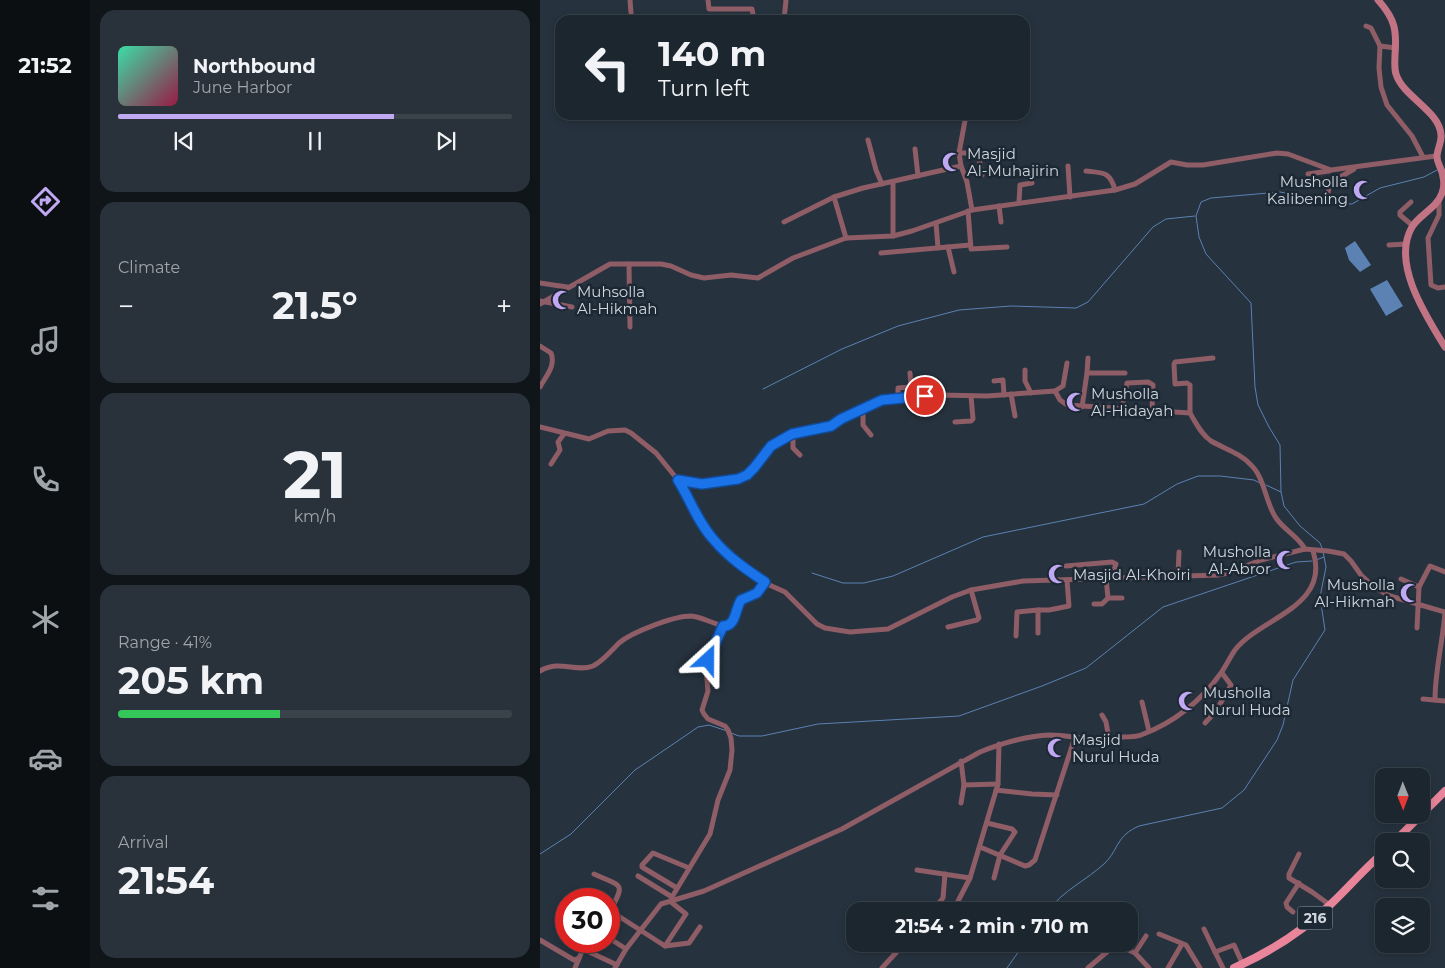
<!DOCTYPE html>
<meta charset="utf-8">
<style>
body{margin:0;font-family:Montserrat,sans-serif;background:#29323a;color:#f1f3f6;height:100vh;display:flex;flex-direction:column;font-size:19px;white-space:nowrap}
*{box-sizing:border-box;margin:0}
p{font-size:16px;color:#a0a5aa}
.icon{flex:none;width:28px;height:28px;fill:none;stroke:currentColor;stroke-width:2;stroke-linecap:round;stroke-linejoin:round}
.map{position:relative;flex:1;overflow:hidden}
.details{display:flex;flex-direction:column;gap:10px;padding:10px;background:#0f1519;width:450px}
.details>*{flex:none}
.hud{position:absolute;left:15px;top:15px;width:475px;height:105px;border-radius:15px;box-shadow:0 2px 8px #0003,0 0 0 1px #3a434a;background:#1c262e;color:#f1f3f6;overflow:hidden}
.needle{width:32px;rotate:179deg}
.buttons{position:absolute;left:835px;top:768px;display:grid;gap:10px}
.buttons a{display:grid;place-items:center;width:55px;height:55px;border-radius:10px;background:#1c262e;box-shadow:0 2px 8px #0003,0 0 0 1px #3a434a;font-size:25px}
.speed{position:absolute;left:15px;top:888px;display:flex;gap:10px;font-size:25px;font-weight:700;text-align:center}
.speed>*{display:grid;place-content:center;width:65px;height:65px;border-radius:50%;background:#1c262e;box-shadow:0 2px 8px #0003,0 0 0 1px #3a434a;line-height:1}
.speed .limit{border:8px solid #d22;background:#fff;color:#111}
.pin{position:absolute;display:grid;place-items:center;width:42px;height:42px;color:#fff;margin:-21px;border:2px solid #fff;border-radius:50%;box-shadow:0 1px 5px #0007}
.me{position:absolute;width:55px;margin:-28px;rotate:24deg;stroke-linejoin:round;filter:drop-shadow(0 0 4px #0008)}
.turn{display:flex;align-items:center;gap:18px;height:105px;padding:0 20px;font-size:22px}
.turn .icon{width:65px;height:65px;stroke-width:2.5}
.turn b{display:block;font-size:35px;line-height:42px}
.big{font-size:38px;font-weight:700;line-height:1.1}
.details .tile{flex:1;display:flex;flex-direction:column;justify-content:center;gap:8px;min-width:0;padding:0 18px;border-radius:15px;background:#29323a}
.details .dial{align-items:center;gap:0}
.dial b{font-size:65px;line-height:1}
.song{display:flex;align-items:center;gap:15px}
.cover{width:60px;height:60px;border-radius:8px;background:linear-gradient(135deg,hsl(160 70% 55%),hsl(340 70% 35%))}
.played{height:5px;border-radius:2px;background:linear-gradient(90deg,#c0a8f3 70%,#3a434a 70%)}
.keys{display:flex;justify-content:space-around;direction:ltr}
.heat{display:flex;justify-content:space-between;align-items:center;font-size:28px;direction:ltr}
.charge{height:8px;border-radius:4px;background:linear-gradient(90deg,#34c759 41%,#3a434a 0)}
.trip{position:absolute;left:306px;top:902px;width:292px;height:50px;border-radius:15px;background:#1c262e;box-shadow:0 2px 8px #0003,0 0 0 1px #3a434a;font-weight:700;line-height:50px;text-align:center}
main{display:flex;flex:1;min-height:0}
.dock{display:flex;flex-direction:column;width:90px;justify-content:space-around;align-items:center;background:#0b0f12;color:#a0a5aa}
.dock .icon{width:35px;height:35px}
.dock .current{color:#c0a8f3}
.dock b{font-size:22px;color:#f1f3f6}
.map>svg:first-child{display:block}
.water{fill:#5b82b3}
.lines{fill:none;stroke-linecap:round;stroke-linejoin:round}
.stream{stroke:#5b82b3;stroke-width:1}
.street{stroke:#8e5d66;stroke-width:5}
.secondary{stroke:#c27484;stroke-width:7}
.primary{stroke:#e9859a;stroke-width:8}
.route-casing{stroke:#114b97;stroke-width:12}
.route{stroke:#1a73e8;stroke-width:9}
.labels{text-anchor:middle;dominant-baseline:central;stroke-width:5;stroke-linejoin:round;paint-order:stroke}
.shield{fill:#1c2834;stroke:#99a1aa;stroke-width:1}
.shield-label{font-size:14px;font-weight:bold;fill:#ced5dd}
.poi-label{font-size:15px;fill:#ced5dd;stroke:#1c2834;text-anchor:start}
</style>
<main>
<nav class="dock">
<b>21:52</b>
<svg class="icon current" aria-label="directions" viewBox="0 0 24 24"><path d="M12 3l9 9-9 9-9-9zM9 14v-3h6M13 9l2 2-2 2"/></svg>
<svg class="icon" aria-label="music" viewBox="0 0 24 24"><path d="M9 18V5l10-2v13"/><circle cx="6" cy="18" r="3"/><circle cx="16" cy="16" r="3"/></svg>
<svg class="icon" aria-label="phone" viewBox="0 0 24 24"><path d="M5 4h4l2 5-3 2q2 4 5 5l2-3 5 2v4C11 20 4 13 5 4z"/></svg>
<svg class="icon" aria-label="climate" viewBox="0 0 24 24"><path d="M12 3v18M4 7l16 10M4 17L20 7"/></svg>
<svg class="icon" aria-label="car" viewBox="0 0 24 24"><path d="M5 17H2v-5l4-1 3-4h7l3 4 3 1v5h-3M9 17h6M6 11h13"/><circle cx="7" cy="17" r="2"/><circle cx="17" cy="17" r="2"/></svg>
<svg class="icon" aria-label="filters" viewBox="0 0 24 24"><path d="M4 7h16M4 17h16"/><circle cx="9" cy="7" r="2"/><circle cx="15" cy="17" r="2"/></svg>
</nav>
<section class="details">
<div class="tile">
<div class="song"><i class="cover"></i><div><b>Northbound</b><p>June Harbor</p></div></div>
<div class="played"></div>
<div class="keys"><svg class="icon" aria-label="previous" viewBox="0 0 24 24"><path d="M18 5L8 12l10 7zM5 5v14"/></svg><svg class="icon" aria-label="pause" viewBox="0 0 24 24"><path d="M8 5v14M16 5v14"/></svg><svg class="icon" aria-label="next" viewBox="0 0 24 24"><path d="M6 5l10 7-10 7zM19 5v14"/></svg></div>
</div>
<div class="tile"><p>Climate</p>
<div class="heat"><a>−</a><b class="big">21.5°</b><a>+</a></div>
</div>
<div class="tile dial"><b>21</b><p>km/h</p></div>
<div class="tile"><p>Range · 41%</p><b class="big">205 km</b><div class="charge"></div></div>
<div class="tile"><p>Arrival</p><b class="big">21:54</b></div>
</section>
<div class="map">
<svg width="905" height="968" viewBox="0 0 905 968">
<rect width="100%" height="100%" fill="#26323e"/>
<!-- water -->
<g class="water">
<path d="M815,241L831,265L820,272L809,260L805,248Z"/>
<path d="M847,280L863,306L846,316L830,289Z"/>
</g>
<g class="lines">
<!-- stream -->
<g class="stream">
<path d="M223,389L302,349L358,326L419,310L471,306L536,308L548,302L613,227L626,219L655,216"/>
<path d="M726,485L741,492"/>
<path d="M782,548L780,543L760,526L744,506L741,492L740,445L729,427L718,405L715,387L711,303L666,254L659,237L656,216L661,202L671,198L740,192L751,194L771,202L812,204L840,188L884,177L899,169"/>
<path d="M776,560L784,557"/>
<path d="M272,573L303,583H324L353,576L443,537L604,504L637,484L658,476H680L714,480L720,483"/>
<path d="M191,733L199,736H222L278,724L419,716L502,686L546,668L623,607L756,562L772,561"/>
<path d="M0,854L31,834L95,770L145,736L158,727L169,725L187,731"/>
<path d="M508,911C522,891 547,880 565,863C579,849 576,836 599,826L682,808L704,790L737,740L743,725L753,680L785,630L780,597L786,567L783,552"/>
<path d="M467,968L484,944"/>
</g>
<!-- street -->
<g class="street">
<path d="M90,0L91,13"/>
<path d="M168,0L169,9H212L214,20"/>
<path d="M455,19V20"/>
<path d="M244,20L246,0"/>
<path d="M826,26L831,28L840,46L856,48"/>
<path d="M840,46L839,68L841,87L847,105L872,136L883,157"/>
<path d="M328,140L336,170L342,184"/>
<path d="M375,149L378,176"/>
<path d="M419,153H438L442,175"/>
<path d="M421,166L419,153L426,115"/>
<path d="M528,166L530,197"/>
<path d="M546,171C563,173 570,171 575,190"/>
<path d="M768,174L789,171"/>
<path d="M353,182V236"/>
<path d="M787,198L790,183L814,169"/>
<path d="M899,200V215L888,238L891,285L898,288L905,287"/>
<path d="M479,202L480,185L492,183"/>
<path d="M871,202L860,212V215L873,226"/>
<path d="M459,206L461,222"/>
<path d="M428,211L431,249L467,247"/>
<path d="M244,222L294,197"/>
<path d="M396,223L398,248"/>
<path d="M306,238L294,197L323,188L421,166L427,182L432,210"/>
<path d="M849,245L866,244"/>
<path d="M408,247L414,272"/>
<path d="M341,253L430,245"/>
<path d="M89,264L90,327"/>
<path d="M0,283L27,287"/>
<path d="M0,301L32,307"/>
<path d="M0,304L70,264H121L131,266L151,275L164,278L191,275L218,278L253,258L306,238L353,236L372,231L432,210L575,190L595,184L631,162L647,165H663L737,153L748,154L791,170L896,156"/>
<path d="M0,346L11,353C16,366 6,376 0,387"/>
<path d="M485,370V381L491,393"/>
<path d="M547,373L548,358"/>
<path d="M454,381L463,380L464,395"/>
<path d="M515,391L523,386L527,363"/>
<path d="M471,394L475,416"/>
<path d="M358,398V388L371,387L370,373"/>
<path d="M542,407L547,373H585"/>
<path d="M582,408L587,383L608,382L613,385L612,410"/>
<path d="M323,410V425L331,435"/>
<path d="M650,413V385L647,383L635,384L634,364L635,362L673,358"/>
<path d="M415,422L431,421L433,419L431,396"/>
<path d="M0,427L49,439L68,431L85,430L91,433L116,453L138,480L161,522L174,540L203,567L225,583L245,592L277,624L285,628L310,632L348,629L412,597L431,590L483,581L678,575L688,573L721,560L765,549L788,551L804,554L811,561L821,575L834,587L850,596L905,612"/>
<path d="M253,434V448L260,455"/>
<path d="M11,464L20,450L18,442L24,434"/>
<path d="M138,480L162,484L198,479L207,475L214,467L231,446L253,434L291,426L301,419L342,400L399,395L447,396L515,391L520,400L527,405L650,413C656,423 661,434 671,441C685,449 700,453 711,465C725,478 725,502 736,518C744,530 758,536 765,549"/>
<path d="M526,566L572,562L576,564L571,578"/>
<path d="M638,575L639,552"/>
<path d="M566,578L568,598H582"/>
<path d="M861,579L879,587"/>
<path d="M554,604H562L568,598"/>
<path d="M408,627L437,620L439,618L431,590"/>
<path d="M877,628L879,587L890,566L905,572"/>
<path d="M498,633V610H509L529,606L527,580"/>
<path d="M476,636L477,612L498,610"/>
<path d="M0,671C20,659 36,673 53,666C63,661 71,651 79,643C92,632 134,616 151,616C164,617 175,626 188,626L192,623L201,600L217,593L225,583"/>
<path d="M883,699L905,701"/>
<path d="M895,700C895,670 903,641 905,612"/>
<path d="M602,702L609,731"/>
<path d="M562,715L566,722L569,739"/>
<path d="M665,723L676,711L691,685L682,673"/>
<path d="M424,785L458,784"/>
<path d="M456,790L492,794L517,795"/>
<path d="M421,803L424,785L421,761"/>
<path d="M447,823L472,829L475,832L460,855L454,878"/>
<path d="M440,847L485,866L489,865L495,860L535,737"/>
<path d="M759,854L749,874V878L772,892L790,905"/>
<path d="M377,870L430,878L458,784L459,744"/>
<path d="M54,874C82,887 86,882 70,911"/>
<path d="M98,876L132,897"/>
<path d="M137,888L102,867V865L113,853L149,868"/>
<path d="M44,895L50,899"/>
<path d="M415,907L430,878"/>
<path d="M69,910L125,946L149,943L160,927"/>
<path d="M392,911L403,898L405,874"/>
<path d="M753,912L747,907L746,903L759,883"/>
<path d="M24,920L26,922"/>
<path d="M664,929L675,952L694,945L703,965"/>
<path d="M619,934L646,945L660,968"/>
<path d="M606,936L595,953L609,968"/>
<path d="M69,938L86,949"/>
<path d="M0,940L34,960L39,958"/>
<path d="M575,944L595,953"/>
<path d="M125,946L146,914L131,902L132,897L170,834L178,800L190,770L192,750L191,738L188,730L185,726L168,719L164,714L162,710L168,691L166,668L168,660L183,626"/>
<path d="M675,952L683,968"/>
<path d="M35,968L43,949L77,965"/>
<path d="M75,968L86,949L121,904L164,891L302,829L440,752C462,743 487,736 510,735C524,735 538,738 552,739C562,740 572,738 582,737C588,737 596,737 601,735C633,723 661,701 681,673C686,666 690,657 695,650C721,617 791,607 773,551"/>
<path d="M342,968L364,944"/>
<path d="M548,968L568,951L573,944"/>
<path d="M628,968L642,944"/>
</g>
<!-- secondary -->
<path class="secondary" d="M838,0C855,19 857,30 855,55C855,62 854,68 856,74C863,97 900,111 901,135C902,142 897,149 897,157C897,161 899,164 900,167C904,175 905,186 902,193C897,208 879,215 872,227C851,263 886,316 905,347"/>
<!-- primary -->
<g class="primary">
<path d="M855,841L905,791"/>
<path d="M694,968C730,952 763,931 791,904C809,887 825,868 844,852"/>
</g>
</g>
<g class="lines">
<defs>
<path id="route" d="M168,660L183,626C196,627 195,609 201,600L217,593L225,582C207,570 188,557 174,540C158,523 150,499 138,480L162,484L198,479L207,475L214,468L231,446L252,434L291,426L301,419L342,400L385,396"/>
</defs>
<!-- route casing -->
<use href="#route" class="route-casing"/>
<!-- route -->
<use href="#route" class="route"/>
</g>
<!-- icons -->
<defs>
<symbol id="mosque-bare" viewBox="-9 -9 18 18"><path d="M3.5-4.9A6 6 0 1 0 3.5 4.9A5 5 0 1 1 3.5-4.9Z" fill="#c0a8f3" stroke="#1c2834" stroke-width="2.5" paint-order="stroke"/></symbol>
</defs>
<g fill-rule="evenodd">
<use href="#mosque-bare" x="398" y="148" width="28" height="28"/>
<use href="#mosque-bare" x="809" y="176" width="28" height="28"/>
<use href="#mosque-bare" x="8" y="286" width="28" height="28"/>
<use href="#mosque-bare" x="522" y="388" width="28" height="28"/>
<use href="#mosque-bare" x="732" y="546" width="28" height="28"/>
<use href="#mosque-bare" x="504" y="560" width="28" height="28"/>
<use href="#mosque-bare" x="856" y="579" width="28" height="28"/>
<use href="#mosque-bare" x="634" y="687" width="28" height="28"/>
<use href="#mosque-bare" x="503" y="734" width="28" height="28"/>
</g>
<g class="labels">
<!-- shield labels -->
<rect class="shield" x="757.5" y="906.5" width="35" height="23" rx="4"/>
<g class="shield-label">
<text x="775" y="918">216</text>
</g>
<!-- poi labels -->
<g class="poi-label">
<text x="427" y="153">Masjid<tspan x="427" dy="17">Al-Muhajirin</tspan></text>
<text x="808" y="181" text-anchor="end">Musholla<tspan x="808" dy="17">Kalibening</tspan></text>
<text x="37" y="291">Muhsolla<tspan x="37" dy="17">Al-Hikmah</tspan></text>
<text x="551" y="393">Musholla<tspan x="551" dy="17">Al-Hidayah</tspan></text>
<text x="731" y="551" text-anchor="end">Musholla<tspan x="731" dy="17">Al-Abror</tspan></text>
<text x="533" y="574">Masjid Al-Khoiri</text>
<text x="855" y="584" text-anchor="end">Musholla<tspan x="855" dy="17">Al-Hikmah</tspan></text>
<text x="663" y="692">Musholla<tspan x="663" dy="17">Nurul Huda</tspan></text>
<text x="532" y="739">Masjid<tspan x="532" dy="17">Nurul Huda</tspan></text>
</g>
</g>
</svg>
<div class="buttons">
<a><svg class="needle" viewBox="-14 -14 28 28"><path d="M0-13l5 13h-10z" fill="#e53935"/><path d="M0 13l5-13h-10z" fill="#a0a5aa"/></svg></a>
<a><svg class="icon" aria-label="search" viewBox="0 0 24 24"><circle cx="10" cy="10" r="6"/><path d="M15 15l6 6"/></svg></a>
<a><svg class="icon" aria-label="layers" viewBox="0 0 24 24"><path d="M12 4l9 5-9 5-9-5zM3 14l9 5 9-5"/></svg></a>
</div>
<div class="speed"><div class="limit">30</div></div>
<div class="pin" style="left:385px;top:396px;background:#d93025"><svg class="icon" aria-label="arrive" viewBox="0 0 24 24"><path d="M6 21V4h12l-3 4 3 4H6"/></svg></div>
<svg class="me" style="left:168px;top:660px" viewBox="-20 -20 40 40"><path d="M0-17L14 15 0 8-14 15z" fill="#1a73e8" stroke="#fff" stroke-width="4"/></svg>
<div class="trip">21:54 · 2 min · 710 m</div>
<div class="hud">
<div class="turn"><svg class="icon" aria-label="left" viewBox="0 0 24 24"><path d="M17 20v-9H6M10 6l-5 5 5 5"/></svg><div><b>140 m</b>Turn left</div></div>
</div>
</div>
</main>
